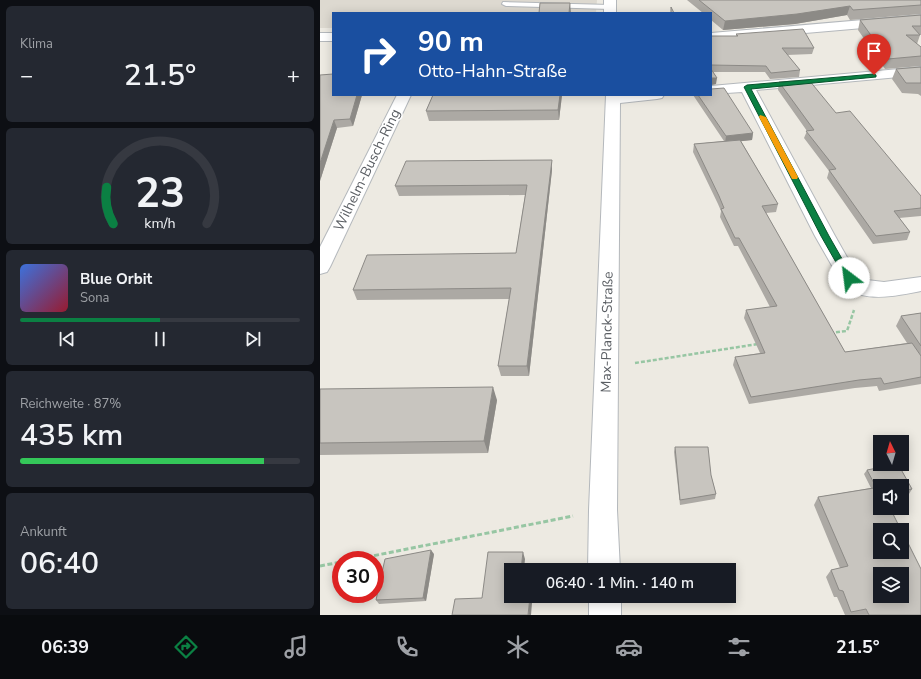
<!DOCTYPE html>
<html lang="de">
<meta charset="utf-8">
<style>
body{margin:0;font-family:"Nunito Sans",sans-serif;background:#242831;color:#f1f3f6;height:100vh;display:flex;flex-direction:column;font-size:15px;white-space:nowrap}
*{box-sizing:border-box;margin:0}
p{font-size:13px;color:#9ea1a6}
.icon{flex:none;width:22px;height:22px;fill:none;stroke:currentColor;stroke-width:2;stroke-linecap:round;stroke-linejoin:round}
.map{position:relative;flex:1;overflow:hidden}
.panel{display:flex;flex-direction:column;gap:6px;padding:6px;background:#0d0f14;width:320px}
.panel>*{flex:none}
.top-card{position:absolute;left:12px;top:12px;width:380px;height:84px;border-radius:0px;box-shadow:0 2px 10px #0003;background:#1a4fa0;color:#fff;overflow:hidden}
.needle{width:26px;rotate:355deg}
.tools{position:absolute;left:553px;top:435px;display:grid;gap:8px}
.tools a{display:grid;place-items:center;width:36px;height:36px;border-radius:0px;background:#171b24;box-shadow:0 2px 10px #0003;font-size:20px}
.speed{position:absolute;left:12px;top:551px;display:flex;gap:8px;font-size:20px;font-weight:700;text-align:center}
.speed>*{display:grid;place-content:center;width:52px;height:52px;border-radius:50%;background:#171b24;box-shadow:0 2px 10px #0003;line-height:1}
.speed .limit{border:6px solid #d22;background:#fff;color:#111}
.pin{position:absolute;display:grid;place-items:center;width:34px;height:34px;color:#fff;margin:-41px -17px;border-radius:50% 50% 50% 0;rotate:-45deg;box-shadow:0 0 4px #0007}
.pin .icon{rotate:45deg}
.me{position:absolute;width:44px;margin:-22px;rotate:330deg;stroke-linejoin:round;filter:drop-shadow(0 0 3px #0008)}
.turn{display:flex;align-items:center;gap:14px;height:84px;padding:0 20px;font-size:18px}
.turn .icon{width:52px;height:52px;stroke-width:2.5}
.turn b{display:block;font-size:28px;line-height:34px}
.big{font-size:30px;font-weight:600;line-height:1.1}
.panel .widget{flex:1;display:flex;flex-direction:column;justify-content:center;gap:6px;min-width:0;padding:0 14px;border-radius:6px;background:#242831}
.panel .dial{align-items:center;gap:0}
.dial svg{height:104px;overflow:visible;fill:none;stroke:#363941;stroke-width:7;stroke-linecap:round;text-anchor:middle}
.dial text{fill:#f1f3f6;stroke:none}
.song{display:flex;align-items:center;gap:12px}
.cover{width:48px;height:48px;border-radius:6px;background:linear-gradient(135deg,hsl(220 70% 55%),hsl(350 70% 35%))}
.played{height:4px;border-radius:2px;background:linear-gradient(90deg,#0b8043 50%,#363941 50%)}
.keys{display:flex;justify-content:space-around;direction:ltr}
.heat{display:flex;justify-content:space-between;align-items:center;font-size:22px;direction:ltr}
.charge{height:6px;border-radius:3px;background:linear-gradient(90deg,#34c759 87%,#363941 0)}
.trip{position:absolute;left:184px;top:563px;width:232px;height:40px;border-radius:0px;background:#171b24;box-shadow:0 2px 10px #0003;font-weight:600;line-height:40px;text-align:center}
.tabs{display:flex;height:64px;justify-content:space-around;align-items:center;background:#090b0e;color:#9ea1a6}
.tabs .icon{width:28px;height:28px}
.tabs .on{color:#0b8043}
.tabs b{font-size:18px;color:#f1f3f6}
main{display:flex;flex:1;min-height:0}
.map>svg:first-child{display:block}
.education{fill:#ddd9d0}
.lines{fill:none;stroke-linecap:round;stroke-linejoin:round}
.lane-casing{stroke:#b4b8bc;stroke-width:2}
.street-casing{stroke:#b4b8bc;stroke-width:2}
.path-far1{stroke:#97c6a3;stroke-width:2.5;stroke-dasharray:4 2;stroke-linecap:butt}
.path{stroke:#97c6a3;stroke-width:3;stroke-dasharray:5 2.5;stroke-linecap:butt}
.lane{fill:#fff;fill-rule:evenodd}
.street{fill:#fff;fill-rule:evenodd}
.wall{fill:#aca9a4}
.shaded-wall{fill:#8c8a86}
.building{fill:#c8c5bf;stroke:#8c8a86;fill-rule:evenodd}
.route{fill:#0b8043;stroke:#07532c}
.slow{fill:#f59e0b}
.labels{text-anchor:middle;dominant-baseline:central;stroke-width:3;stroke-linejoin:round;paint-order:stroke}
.street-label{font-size:14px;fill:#5a5e63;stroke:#fff}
</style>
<main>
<section class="panel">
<div class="widget"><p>Klima</p>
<div class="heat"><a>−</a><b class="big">21.5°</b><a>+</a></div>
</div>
<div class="widget dial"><svg viewBox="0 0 100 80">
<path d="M14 69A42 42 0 1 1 86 69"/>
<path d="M14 69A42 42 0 0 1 9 41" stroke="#0b8043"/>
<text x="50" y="56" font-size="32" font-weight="700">23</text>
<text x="50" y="72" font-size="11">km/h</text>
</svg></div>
<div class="widget">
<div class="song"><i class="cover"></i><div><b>Blue Orbit</b><p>Sona</p></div></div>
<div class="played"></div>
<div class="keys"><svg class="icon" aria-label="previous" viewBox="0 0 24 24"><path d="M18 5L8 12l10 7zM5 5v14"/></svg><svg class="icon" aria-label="pause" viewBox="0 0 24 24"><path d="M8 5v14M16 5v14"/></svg><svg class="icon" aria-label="next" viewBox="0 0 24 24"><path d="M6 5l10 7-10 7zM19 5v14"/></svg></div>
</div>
<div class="widget"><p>Reichweite · 87%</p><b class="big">435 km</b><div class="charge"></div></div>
<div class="widget"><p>Ankunft</p><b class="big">06:40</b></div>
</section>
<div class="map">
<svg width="601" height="615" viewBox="0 0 601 615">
<rect width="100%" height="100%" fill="#edeae2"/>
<!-- education -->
<path class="education" d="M0,0H277L276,13H13V28H0Z"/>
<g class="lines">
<defs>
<path id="lane" d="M183,2L290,5L294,7L290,9L186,6L182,4Z"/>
<g id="street">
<rect x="284" y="0" width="12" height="13"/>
<path d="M601,15V23L391,41V33Z"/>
<rect x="0" y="33" width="13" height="8"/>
<path d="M601,67V75L436,90L515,236L536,273L547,280L564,282L601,277V291C575,296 535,306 519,278L495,236L422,92L391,94V86Z"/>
<path d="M77,95H91L10,267L7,272L0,274V247Z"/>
<path d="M286,95H344L342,98L337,99L300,103L297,510L300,570H268L269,510Z"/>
<rect x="269" y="596" width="32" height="19"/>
</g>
</defs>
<!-- lane casing -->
<use href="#lane" class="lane-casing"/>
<!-- street casing -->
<use href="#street" class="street-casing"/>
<!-- path-far1 -->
<g class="path-far1">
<path d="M510,333L527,331L534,310"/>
<path d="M315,363L438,344"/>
</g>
<!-- path -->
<g class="path">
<path d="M32,560L253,516"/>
<path d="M0,566L21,562"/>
</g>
<!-- lane -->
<use href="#lane" class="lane"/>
<!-- street -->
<use href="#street" class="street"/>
</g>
<!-- wall -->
<g class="wall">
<path d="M367,0H601V14L530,20L527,15L475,24L403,30L391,20V13H383Z"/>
<path d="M601,15V35H600L597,44L601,47V66L565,69L538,30L540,20Z"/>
<path d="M416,34L494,48L492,54L467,55L480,70L479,77L450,79L445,72H393L396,84L391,85V36H416Z"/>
<path d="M601,67V96L598,94L582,93L572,79L576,69Z"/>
<path d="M459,82L516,113L601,196V216L579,218L590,232L587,240L553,244L507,178L509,171L484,138L487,131L458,90Z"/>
<path d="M13,95H42L33,126L17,128L0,181Z"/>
<path d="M113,95H242L239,120L109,121L106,111Z"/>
<path d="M373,95H391L433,133L432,140L421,141L458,204L456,212L446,213L525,352L587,343L576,326L581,316L601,313V384L559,391L557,386L535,388L429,404L413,365L415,357L440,353L424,318L426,310L450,307L418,246H414L400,217L401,211L398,204L373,152L374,144L404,141Z"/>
<path d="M232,170L209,376H181L178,366L189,299L37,300L33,290L196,253L205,195L79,196L75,186Z"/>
<path d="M0,389L177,400L168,453L0,455Z"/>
<path d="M355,447L391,475L396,494L395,499L360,505L354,452Z"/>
<path d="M547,470L592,489L589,494L582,495V486H560L601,615H525L517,597H514L506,577L511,570L520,568L494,505L498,497L551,488L544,474Z"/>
<path d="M114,554L106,601L59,604L56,600Z"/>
</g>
<!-- shaded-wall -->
<g class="shaded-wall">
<path d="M250,3L251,13H249Z"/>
<path d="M530,6L527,15L475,24L403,30L405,21Z"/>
<path d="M391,78H397L396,84L391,85Z"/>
<path d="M37,95H42L33,126L30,119Z"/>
<path d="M240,95H242L239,120L238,110Z"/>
<path d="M14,120L17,128L0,181V163Z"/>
<path d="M433,133L432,140L405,143L406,136Z"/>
<path d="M232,160V170L209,376L207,366Z"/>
<path d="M173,387L177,400L168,453L164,441Z"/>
<path d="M111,550L114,554L106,601L103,598Z"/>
<path d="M203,552L205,559L204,570H201Z"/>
<path d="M210,597L212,603L211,615H208Z"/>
</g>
<!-- building -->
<g class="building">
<path d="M379,0H601V5L533,10L530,6L477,14L405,21Z"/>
<path d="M220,3H250L249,13H219Z"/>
<path d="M351,7L354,13H351Z"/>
<path d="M601,15V26H592L600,35H586L601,47V56L568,59L540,20Z"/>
<path d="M483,29L494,48H462L480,70L451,73L446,66L391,65V36H418L416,34Z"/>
<path d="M601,67V83H586L576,69Z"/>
<path d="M391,69L397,78H391Z"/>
<path d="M13,74V95H37L30,119L14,120L0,163V75Z"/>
<path d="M489,80L516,113L530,111L601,196V208L574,211L590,232L556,236L509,170L516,169L486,131L494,130L459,82Z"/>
<path d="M404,88L433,133L406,136L378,95H391V89Z"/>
<path d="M113,95H240L238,110L106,111Z"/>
<path d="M420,140L458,204L442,206L525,352L592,343L601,356V377L564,384L561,378L539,380L431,397L415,357L445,353L426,310L457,306L419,238H415L401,209L404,208L399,196L374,144Z"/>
<path d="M232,160L207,366H178L191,288L33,290L47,255L196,253L207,185L75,186L86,161Z"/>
<path d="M601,313V346L581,316Z"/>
<path d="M173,387L164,441L0,443V389Z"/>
<path d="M355,447H388L391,475L396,494L360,500Z"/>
<path d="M578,464L592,489L582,491V486H560V488V487H556L547,470Z"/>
<path d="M560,487V508H570L581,530H560V552H582V531L601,569V615H549L546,609L531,612L523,591L519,590L511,570L528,566L498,497ZM560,574H582V596H560Z"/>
<path d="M111,550L103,598L56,600L65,559Z"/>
<path d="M168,552H203L201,570H191V596H199L198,597H210L208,615H132L135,599L162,598Z"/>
</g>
<!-- route -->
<path class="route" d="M554,74L556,75V77L431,89L509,236L533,278L529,281L526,280L501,236L424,87L427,85Z"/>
<!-- slow -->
<path class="slow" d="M440,115L446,117L478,177L477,179H472L471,177L439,117Z"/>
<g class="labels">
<!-- street labels -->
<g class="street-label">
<text transform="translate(47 170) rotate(-64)">Wilhelm-Busch-Ring</text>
<text transform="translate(287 332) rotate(-89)">Max-Planck-Straße</text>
</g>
</g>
</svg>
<div class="tools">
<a><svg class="needle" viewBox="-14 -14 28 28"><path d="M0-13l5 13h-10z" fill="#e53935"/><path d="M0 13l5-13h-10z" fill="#9ea1a6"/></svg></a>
<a><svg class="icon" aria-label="sound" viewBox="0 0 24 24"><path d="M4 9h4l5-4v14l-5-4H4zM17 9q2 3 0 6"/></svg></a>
<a><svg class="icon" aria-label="search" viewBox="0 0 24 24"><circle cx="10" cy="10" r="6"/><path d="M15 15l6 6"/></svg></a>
<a><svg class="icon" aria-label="layers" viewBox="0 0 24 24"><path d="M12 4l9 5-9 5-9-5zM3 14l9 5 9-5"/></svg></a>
</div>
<div class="speed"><div class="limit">30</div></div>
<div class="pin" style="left:554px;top:75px;background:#d93025"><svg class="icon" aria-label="arrive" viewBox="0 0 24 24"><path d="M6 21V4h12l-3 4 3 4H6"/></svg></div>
<svg class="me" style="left:529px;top:278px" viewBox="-20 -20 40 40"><circle r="19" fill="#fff"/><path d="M0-13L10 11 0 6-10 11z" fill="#0b8043"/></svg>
<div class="trip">06:40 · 1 Min. · 140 m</div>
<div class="top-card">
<div class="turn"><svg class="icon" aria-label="right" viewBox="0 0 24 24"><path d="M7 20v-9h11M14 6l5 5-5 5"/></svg><div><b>90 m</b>Otto-Hahn-Straße</div></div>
</div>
</div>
</main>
<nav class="tabs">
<b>06:39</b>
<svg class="icon on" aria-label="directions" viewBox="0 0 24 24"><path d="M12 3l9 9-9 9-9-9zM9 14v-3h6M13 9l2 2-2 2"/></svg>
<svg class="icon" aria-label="music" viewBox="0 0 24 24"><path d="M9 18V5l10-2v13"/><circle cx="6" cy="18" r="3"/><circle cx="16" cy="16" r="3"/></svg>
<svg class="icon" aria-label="phone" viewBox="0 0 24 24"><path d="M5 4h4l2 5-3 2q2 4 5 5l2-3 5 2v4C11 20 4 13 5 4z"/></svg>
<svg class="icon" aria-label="climate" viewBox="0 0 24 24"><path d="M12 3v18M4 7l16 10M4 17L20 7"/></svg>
<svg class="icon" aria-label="car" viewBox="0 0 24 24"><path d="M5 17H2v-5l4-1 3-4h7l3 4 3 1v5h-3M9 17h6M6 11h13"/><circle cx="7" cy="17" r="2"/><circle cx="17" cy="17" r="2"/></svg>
<svg class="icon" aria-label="filters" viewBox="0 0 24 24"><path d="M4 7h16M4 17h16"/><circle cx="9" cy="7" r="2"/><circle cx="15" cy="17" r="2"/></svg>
<b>21.5°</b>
</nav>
